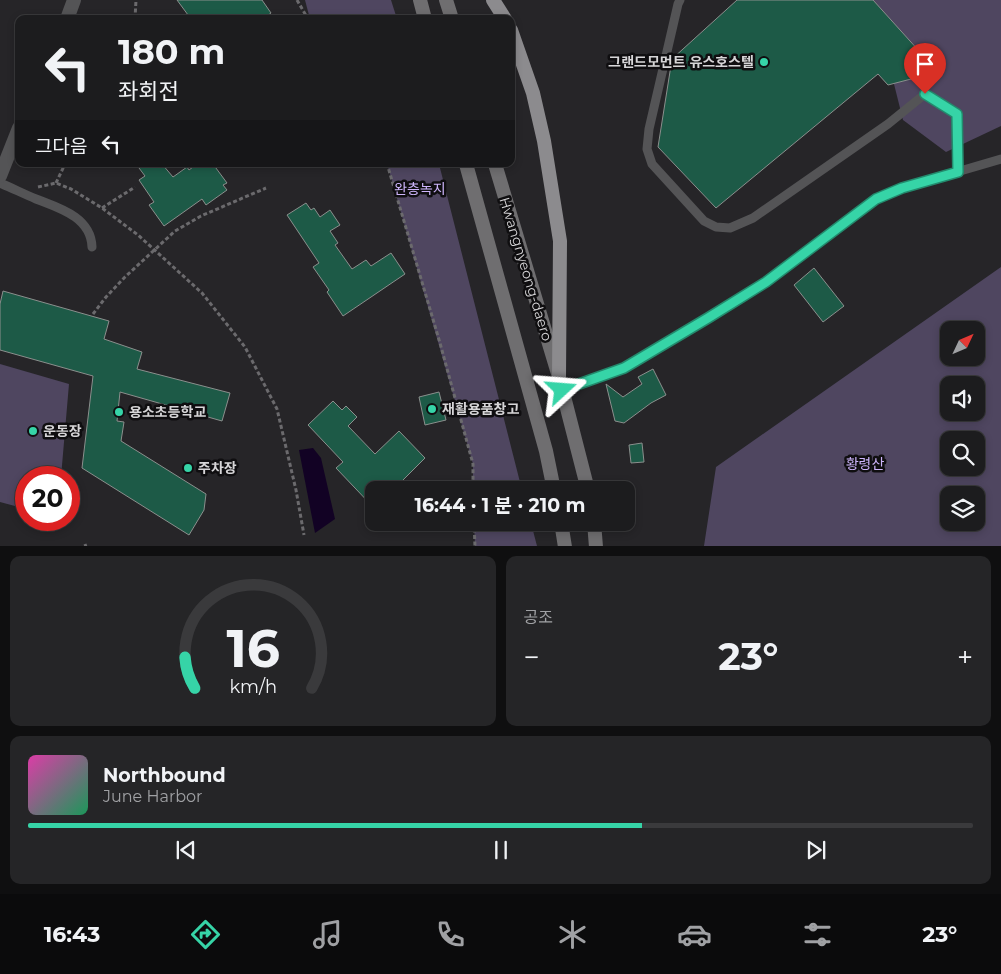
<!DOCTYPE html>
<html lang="ko">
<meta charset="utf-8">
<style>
body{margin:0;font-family:Montserrat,"Noto Sans KR",sans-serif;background:#252527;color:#f1f3f6;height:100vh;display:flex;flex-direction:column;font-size:19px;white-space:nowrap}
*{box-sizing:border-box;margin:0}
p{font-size:16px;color:#a0a1a4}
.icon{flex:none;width:28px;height:28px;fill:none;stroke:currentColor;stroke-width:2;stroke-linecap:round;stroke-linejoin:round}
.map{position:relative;height:546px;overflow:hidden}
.sheet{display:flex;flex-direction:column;gap:10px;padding:10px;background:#0f0f10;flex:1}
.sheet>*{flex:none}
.hud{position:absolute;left:15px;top:15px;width:500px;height:152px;border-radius:10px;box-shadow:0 2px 8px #0003,0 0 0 1px #3a3a3c;background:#1c1c1e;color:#f1f3f6;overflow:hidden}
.needle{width:32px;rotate:46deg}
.fabs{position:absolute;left:940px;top:321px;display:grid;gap:10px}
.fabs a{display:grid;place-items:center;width:45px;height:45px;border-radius:10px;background:#1c1c1e;box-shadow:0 2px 8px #0003,0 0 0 1px #3a3a3c;font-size:25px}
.speed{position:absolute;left:15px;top:466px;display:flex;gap:10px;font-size:25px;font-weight:700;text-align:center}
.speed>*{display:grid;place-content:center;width:65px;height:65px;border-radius:50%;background:#1c1c1e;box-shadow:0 2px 8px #0003,0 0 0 1px #3a3a3c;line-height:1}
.speed .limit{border:8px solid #d22;background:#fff;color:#111}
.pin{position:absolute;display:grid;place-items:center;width:42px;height:42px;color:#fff;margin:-51px -21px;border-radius:50% 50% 50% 0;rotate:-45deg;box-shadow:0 0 5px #0007}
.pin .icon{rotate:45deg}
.me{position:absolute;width:55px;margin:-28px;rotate:71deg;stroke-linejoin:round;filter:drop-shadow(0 0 4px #0008)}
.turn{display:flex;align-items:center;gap:18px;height:105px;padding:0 20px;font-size:22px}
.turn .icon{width:65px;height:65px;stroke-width:2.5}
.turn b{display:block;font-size:35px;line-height:42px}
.then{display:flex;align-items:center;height:48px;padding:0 20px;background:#0003;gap:10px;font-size:19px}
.big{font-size:38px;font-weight:700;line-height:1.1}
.sheet .widget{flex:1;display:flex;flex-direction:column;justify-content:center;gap:8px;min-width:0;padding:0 18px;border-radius:10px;background:#252527}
.sheet .dial{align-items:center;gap:0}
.dial svg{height:130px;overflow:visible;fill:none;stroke:#3a3a3c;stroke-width:7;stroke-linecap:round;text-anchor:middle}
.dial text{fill:#f1f3f6;stroke:none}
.song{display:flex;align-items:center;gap:15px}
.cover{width:60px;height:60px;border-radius:8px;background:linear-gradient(135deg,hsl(320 70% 55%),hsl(150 70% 35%))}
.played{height:5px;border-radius:2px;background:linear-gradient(90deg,#36d4a7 65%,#3a3a3c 65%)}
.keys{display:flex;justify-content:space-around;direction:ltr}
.heat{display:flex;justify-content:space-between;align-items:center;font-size:28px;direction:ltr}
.sheet .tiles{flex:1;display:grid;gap:10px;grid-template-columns:1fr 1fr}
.widget:last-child{grid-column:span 2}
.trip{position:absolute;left:365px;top:481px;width:270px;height:50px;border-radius:10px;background:#1c1c1e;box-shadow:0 2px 8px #0003,0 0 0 1px #3a3a3c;font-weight:700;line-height:50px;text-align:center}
.tab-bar{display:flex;height:80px;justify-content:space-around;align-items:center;background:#0b0b0c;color:#a0a1a4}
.tab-bar .icon{width:35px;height:35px}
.tab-bar .current{color:#36d4a7}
.tab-bar b{font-size:22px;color:#f1f3f6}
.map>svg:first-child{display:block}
.green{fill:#4f4660;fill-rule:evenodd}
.water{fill:#120224}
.building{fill:#1d5a47;stroke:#8b8f8d}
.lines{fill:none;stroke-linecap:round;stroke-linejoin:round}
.path{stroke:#6b6a6d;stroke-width:3;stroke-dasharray:4 2.5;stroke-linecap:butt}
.service{stroke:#545456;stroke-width:9}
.tertiary{stroke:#545456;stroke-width:14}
.secondary{stroke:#6f6e70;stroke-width:14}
.trunk{stroke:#8c8b8e;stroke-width:14}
.route-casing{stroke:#238a6d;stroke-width:12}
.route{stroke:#36d4a7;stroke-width:9}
.poi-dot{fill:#36d4a7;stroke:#0f0e10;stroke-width:2}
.labels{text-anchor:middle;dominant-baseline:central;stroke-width:5;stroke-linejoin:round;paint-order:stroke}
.poi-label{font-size:14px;font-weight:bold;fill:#d6d5d7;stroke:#0f0e10;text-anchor:start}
.park-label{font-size:14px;fill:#ceb5fc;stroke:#0f0e10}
.street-label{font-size:14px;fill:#d6d5d7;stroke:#0f0e10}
</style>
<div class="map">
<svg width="1001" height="547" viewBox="0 0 1001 547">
<rect width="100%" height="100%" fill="#262528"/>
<!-- green -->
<g class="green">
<path d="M305,0H391L397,19H310Z"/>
<path d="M873,0H1001V126L946,152L903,120Z"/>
<path d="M385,164H439L522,490H473V464L388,167Z"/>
<path d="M1001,267V546H704L716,467ZM949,330H976V358H949ZM949,385H976V412H949ZM949,440H976V468H949ZM949,495H976V522H949Z"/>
<path d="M0,364L69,384L61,477L26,478V509L0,502Z"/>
<path d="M474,523H531L537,546H475Z"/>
</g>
<!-- water -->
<path class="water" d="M313,448L321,458L335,519L315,533L299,450Z"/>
<!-- building -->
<g class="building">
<path d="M177,0H262L271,13L263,19H191Z"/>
<path d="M737,0H873L938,72L888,85L878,74L716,208L658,147L672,59Z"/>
<path d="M136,164H162L173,177L187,167L189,170L197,164H213L227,183L223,185L227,190L206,205L202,199L164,226L149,205L154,202L139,180L145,176Z"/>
<path d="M306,203L311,210L314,208L320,217L330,210L340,225L330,231L338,243L335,245L352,269L366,260L371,266L391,253L405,274L343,316L327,292L329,290L313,267L319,263L287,215Z"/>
<path d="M814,268L844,306L823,322L794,285Z"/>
<path d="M3,291L109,321L104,339L142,352L137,369L230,393L222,421L120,392L117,421L124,422L121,441L206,494L204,510L189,535L82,468L93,376L0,350V304Z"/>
<path d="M653,369L666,395L651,403L624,423L615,421L606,384L623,397L642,384L638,377Z"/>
<path d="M439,392L446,420L425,425L419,397Z"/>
<path d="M333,401L342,410L346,406L357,417L348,426L375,454L399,431L425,458L393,490H374V508L336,468L343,462L308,425Z"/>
<path d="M642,443L644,462L631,463L629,445Z"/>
</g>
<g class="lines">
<!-- path -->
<g class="path">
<path d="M297,0L308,19"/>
<path d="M135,19L136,0"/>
<path d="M385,164L388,167L440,343L473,464V490"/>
<path d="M56,183L65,164"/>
<path d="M38,187L56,183L71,189L102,208L138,235L202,293L245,347L277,409L296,490L304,535"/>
<path d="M102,208L135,187"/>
<path d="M93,314L106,297L125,277L175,231L201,216L266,188"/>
<path d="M474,522L475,547"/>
<path d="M85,544L86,547"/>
</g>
<!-- service -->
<g class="service">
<path d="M680,0L678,4L649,129L647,149L652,164L704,221L716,227L730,228L753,218L888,124L925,94L957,114L958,172"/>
<path d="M0,183C12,188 24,194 36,199C59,208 91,217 92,247"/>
<path d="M562,390L624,368L708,318L767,282L875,199L902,188L1001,159"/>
</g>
<!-- tertiary -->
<g class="tertiary">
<path d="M67,19L74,0"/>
<path d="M0,176L19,128"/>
</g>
<!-- secondary -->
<g class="secondary">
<path d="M420,0L425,19"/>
<path d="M446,0L452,19"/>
<path d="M466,164L546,451L554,490"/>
<path d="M495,164L559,377L588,490"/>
<path d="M561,522L565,547"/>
<path d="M594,522L596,547"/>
</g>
<!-- trunk -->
<g class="trunk">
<path d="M493,0L505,19"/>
<path d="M511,30L533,93L544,141L560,241L559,377"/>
</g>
</g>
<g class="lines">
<defs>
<path id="route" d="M562,390L624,368L708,318L766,282L876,199L902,188L958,172L957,114L925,94"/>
</defs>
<!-- route casing -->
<use href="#route" class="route-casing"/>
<!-- route -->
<use href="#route" class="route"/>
</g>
<!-- markers -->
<g class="poi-dot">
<circle cx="764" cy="62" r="5"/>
<circle cx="432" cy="409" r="5"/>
<circle cx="119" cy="412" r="5"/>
<circle cx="33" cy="431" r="5"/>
<circle cx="188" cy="468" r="5"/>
</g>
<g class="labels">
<!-- poi labels -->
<g class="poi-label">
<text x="754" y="62" text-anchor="end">그랜드모먼트 유스호스텔</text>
<text x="442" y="409">재활용품창고</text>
<text x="129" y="412">용소초등학교</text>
<text x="43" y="431">운동장</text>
<text x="198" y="468">주차장</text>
</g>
<!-- park labels -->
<g class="park-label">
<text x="420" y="189">완층녹지</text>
<text x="865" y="464">황령산</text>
</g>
<!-- street labels -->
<g class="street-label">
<text transform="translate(526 269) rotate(73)">Hwangnyeong-daero</text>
</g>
</g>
</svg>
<div class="fabs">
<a><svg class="needle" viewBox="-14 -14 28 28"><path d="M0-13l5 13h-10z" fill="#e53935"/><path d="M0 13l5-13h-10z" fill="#a0a1a4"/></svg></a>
<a><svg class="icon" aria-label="sound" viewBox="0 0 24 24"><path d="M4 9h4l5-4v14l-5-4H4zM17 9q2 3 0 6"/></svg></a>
<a><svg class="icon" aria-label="search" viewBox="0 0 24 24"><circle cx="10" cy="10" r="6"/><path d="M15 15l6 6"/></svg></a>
<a><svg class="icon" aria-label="layers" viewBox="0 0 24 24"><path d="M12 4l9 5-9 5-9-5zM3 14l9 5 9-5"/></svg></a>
</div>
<div class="speed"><div class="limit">20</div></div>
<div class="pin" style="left:925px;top:94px;background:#d93025"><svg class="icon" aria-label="arrive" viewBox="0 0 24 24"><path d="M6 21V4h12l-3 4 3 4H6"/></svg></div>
<svg class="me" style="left:562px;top:390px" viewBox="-20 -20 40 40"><path d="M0-17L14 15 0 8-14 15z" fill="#36d4a7" stroke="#fff" stroke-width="4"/></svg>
<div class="trip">16:44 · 1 분 · 210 m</div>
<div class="hud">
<div class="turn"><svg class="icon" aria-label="left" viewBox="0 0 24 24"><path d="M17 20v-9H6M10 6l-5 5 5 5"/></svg><div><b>180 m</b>좌회전</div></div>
<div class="then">그다음<svg class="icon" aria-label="left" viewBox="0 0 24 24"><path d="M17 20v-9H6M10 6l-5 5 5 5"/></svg></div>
</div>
</div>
<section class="sheet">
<div class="tiles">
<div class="widget dial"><svg viewBox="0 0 100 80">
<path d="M14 69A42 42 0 1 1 86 69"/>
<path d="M14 69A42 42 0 0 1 8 50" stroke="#36d4a7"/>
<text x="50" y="56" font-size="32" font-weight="700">16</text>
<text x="50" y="72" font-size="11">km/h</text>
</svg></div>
<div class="widget"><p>공조</p>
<div class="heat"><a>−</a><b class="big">23°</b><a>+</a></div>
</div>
<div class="widget">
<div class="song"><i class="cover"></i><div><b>Northbound</b><p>June Harbor</p></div></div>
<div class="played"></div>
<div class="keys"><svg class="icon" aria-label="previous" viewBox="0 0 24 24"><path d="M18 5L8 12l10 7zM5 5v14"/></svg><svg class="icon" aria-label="pause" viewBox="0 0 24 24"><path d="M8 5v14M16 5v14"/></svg><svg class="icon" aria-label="next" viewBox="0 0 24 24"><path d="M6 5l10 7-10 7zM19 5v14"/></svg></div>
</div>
</div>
</section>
<nav class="tab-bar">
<b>16:43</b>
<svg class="icon current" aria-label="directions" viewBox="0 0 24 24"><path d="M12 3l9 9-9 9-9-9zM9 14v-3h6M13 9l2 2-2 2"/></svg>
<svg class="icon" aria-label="music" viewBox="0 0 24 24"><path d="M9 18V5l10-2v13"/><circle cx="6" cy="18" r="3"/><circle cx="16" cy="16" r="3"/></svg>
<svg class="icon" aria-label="phone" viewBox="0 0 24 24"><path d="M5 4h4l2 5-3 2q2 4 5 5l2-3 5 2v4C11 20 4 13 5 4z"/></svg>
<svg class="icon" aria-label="climate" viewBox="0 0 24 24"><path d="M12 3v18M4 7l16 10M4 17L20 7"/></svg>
<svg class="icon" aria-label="car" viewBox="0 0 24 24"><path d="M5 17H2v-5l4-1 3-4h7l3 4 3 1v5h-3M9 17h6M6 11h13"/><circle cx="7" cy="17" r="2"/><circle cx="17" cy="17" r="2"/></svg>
<svg class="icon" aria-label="filters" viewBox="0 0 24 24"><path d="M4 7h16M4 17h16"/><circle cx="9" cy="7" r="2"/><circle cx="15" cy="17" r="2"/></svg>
<b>23°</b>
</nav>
